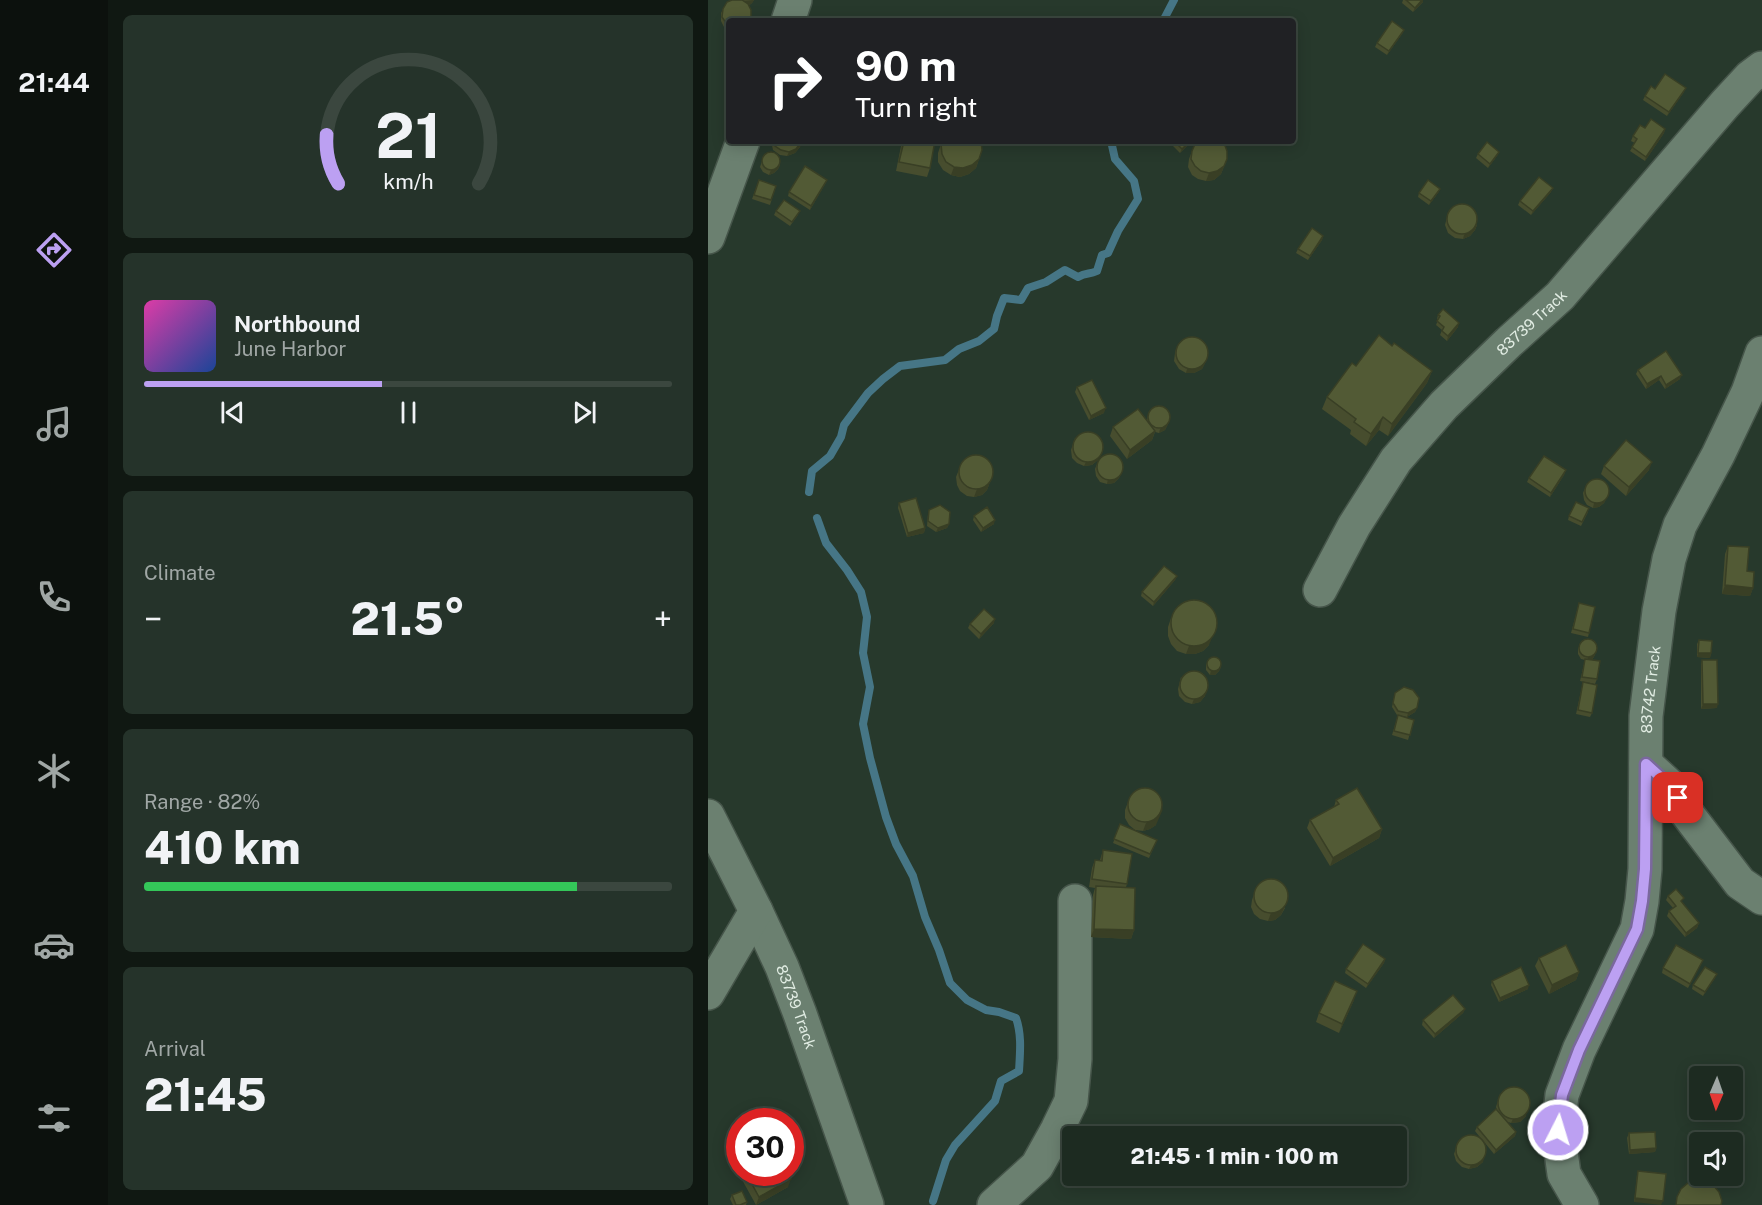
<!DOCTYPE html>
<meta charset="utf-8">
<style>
body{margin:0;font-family:"Public Sans",sans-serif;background:#25332a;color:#f1f3f6;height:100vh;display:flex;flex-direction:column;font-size:22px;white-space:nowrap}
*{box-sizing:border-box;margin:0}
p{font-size:20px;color:#a0a7a5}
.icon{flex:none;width:33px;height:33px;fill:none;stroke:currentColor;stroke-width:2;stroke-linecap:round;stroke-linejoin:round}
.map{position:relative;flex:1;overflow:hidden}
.side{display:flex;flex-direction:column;gap:15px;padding:15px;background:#101812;width:600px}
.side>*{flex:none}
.banner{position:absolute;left:18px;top:18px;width:570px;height:126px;border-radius:6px;box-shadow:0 3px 15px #0003,0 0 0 2px #3b473f;background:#202124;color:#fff;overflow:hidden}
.needle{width:39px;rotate:182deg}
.controls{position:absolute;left:981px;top:1066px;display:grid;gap:12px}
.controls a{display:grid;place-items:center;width:54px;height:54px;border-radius:6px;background:#1d2b21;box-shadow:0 3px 15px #0003,0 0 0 2px #3b473f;font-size:30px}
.speed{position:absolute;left:18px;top:1108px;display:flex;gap:12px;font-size:30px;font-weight:700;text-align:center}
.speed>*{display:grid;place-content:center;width:78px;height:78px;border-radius:50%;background:#1d2b21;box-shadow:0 3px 15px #0003,0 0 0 2px #3b473f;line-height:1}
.speed .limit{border:9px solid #d22;background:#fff;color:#111}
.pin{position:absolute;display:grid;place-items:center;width:51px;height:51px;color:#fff;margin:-26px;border-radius:12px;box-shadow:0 3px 9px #0006}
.me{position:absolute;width:66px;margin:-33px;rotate:5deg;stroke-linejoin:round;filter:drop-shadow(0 0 4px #0008)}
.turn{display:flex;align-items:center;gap:21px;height:126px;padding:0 30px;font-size:27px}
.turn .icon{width:78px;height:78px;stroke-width:2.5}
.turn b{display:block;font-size:42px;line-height:51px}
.big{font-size:45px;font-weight:800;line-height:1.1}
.side .card{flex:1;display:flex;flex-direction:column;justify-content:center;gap:9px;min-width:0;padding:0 21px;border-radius:9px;background:#25332a}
.side .dial{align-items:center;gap:0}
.dial svg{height:156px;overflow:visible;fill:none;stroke:#3b473f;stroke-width:7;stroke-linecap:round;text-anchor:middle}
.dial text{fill:#f1f3f6;stroke:none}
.song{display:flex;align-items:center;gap:18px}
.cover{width:72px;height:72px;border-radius:9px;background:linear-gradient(135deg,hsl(320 70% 55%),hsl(220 70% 35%))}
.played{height:6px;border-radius:3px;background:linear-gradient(90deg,#bca0f2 45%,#3b473f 45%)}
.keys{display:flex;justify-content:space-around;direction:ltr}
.heat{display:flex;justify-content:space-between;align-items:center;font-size:33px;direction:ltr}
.charge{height:9px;border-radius:4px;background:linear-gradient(90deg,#34c759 82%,#3b473f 0)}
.trip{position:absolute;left:354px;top:1126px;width:345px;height:60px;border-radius:6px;background:#1d2b21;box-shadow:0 3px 15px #0003,0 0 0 2px #3b473f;font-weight:800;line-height:60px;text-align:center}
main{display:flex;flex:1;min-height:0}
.menu{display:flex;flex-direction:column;width:108px;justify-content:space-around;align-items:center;background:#0c110d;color:#a0a7a5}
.menu .icon{width:42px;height:42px}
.menu .current{color:#bca0f2}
.menu b{font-size:27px;color:#f1f3f6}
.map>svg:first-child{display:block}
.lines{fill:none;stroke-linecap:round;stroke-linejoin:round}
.stream{stroke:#467686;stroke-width:8}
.minor-casing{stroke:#46554a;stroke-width:36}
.tertiary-casing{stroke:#46554a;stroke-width:36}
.minor{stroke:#6b8070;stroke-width:33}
.tertiary{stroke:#6b8070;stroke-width:33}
.wall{fill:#474d2e}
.shaded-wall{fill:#393f25}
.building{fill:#525a35;stroke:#393f25;stroke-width:1.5}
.route-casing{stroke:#7a689d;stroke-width:15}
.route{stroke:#bca0f2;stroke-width:10}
.labels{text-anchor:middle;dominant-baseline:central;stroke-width:4.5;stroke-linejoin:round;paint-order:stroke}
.street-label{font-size:15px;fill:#e1ece3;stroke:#1d2f22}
</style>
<main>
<nav class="menu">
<b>21:44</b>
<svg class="icon current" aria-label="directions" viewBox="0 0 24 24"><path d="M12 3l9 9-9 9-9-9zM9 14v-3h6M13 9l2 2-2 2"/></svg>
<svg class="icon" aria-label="music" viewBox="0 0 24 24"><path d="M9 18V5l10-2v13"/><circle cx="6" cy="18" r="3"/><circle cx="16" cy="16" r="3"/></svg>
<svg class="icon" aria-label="phone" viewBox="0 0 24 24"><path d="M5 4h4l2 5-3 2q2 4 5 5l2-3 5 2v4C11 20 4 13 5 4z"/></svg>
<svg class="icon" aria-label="climate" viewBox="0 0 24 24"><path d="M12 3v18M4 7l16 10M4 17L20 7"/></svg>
<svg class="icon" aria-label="car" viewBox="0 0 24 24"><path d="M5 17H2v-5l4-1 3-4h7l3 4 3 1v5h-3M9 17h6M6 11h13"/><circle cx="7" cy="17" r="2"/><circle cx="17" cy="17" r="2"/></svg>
<svg class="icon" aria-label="filters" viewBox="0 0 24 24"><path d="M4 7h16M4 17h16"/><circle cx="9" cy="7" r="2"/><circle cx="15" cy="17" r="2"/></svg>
</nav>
<section class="side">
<div class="card dial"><svg viewBox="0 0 100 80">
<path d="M14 69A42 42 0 1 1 86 69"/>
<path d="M14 69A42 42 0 0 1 8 44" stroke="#bca0f2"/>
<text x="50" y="56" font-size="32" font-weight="700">21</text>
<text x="50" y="72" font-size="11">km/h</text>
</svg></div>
<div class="card">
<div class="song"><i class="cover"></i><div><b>Northbound</b><p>June Harbor</p></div></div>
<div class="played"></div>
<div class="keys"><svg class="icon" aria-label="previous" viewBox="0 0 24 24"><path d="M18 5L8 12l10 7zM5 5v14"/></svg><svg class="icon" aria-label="pause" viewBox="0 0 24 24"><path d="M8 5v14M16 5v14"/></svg><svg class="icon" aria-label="next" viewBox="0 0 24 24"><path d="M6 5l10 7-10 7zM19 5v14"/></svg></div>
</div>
<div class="card"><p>Climate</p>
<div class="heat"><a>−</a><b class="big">21.5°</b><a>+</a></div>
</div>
<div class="card"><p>Range · 82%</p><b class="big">410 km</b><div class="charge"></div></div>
<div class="card"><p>Arrival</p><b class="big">21:45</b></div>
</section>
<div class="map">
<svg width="1054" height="1205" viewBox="0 0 1054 1205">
<rect width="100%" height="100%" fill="#27392c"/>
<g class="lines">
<!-- stream -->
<g class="stream">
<path d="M455,21L466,0"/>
<path d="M101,492L104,471L122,456L133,437L136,425L160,393L175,379L192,366L237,360L251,349L271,341L286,329L289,316L296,298L313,300L320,288L338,282L357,270L370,277C379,272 381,275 389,271L394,255L400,253L410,231L430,199L426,181L407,159L403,141"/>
<path d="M109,518L118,543L139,570L153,592L159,617L155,653L162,687L155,724L162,758L178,817L188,844L205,876L217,917L231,950L242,983L259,1000L278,1010L291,1012L308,1018C314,1035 312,1053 311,1071L293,1081L287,1101L247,1145L238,1160L225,1201"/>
</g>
<defs>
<g id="minor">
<path id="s1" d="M612,590L646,526L688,460L736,405L801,342L852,296L1017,104L1042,77L1054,68"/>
<path d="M938,764L961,785L978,812L1032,883L1054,898"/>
<path id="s2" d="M48,911L74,967L92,1014L159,1205"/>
<path d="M286,1205L329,1166L349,1130L363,1101L367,1059V901"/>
<path id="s3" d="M874,1205L856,1174L850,1130L854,1095L871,1050L929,929L934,901L937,869L938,716L951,611L961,559L972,525L1010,455L1040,392L1054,353"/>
</g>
<g id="tertiary">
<path d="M80,21L87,0"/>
<path d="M0,237L35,141"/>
<path d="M0,816L48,911L0,993"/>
</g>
</defs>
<!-- minor casing -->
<use href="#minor" class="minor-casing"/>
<!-- tertiary casing -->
<use href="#tertiary" class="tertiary-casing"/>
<!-- minor -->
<use href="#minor" class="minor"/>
<!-- tertiary -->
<use href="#tertiary" class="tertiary"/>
</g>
<!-- wall -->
<g class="wall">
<path d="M24,0H46L44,3L21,21V31L16,27L13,21V13L15,9Z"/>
<path d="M695,0H714L715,2L705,12L694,3Z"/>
<path d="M696,30L694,34L679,55L667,47L669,43Z"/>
<path d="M947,89L976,92L959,116L935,100L937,96Z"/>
<path d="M937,128L957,129L956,133L937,161L922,151L927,143L923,141L925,136Z"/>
<path d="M63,141H94L92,147L87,153L79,156L72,155L65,150Z"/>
<path d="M194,141H227L222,168L219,177L188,171Z"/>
<path d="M234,141L274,150L268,168L261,174L252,177L243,175L235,170L230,162V153Z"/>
<path d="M460,141H484L472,153Z"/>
<path d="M484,151L519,159L513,174L506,180L498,181L490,179L484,175L480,167L481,159Z"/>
<path d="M791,152L789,156L780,168L768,158L770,154Z"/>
<path d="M55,158L72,165L70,169L66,173L61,175L55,172L52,167Z"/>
<path d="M51,180L68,186L62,205L44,199Z"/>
<path d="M119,180L117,184L102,210L80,196L81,192Z"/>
<path d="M732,189L730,193L721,205L710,197L711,193Z"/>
<path d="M843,192L823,215L810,205L812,201Z"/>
<path d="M68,211L90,215L82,226L66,215Z"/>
<path d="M740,213L769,225L767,230L762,236L755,239L747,238L740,233L737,225Z"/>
<path d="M615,236L614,240L600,260L588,253L590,249Z"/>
<path d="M730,315L750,327L739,341L732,335L734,330L728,325L730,320L729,319Z"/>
<path d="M684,346L724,371L719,383L680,436L671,430L658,446L642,434L643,430L614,409L619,397L648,366Z"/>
<path d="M468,349L500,357L494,369L486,373H478L471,369L466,361L467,353Z"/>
<path d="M930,370L972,379L957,389L951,380L938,389L928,374Z"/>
<path d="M369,387L396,413L381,420L367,392Z"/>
<path d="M440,415L462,420L457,430L451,433L447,432L444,440L419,459L402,436L405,427L439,420Z"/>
<path d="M367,438L395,449L390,460L384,465L376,466L369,463L364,458L363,450Z"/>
<path d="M391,459L415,468L411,478L406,483L399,484L392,482L388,476L387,469Z"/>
<path d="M254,462L285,474L279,490L274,495L266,497L259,496L252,491L249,485L248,477Z"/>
<path d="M896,466L941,470L918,496L893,474Z"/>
<path d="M858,470L856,475L842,497L819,482L821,478Z"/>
<path d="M879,483L901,493L896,503L891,507L885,508L879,505L876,500L875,493Z"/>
<path d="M191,503L217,528L216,533L199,537L190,508Z"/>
<path d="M221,510L241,524L239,528L228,532L219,526L220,514Z"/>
<path d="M880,512L873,526L860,520L861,516Z"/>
<path d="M266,516L286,524L273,532L265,520Z"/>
<path d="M1020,546L1039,571L1045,588L1042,596L1014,594L1017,554Z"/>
<path d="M469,576L467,580L445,606L433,596L434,592Z"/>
<path d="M871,603L881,633L880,637L863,633Z"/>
<path d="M463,618L501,645L495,651L487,654H478L469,651L463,644L460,636V627Z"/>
<path d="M286,623L271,639L260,628L262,624Z"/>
<path d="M991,640L1003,653L1002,658L989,657V644Z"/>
<path d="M872,645L887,655L884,660L889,679L887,684L872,681L877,660L873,659L870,654V649Z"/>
<path d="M994,660L1009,708L993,709V664Z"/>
<path d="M500,661L513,667L511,671L507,675H502L498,670V665Z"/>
<path d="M473,677L497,696L492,702L484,704L477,702L471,696L470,689Z"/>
<path d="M875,682L884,713L882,717L868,714Z"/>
<path d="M687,693L709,708L707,712L699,717L689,715L684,707Z"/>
<path d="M690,715L706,720L700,740L684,735Z"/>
<path d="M628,800L674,829L671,838L622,866L599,828L602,820L626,807Z"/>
<path d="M420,802L448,825L442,829L435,831L427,830L421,825L417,818V810Z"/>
<path d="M412,824L449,840L441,858L405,843Z"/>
<path d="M395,850L419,884L418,887L426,930L423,939L383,937L385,895L387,888L381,887L384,868L387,860H392Z"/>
<path d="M547,891L577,908L573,915L567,920L560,921L552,919L546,914L543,907L544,900Z"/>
<path d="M960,896L974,903L991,923L989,928L977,937L959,916L961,911L965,908L958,900Z"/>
<path d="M831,958L871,972L868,980L841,994L827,966Z"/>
<path d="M677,959L676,963L658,988L637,973L638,969Z"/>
<path d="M995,960L980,988L954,973L955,968Z"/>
<path d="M1007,978L995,996L984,989L985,985Z"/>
<path d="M784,981L820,989L791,1002L783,985Z"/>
<path d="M646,1000L631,1033L608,1022L611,1013Z"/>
<path d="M757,1009L755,1013L726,1038L714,1025L715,1020Z"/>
<path d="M792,1094L818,1116L812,1122L803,1123L800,1122L808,1132L807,1136L786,1154L777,1143L775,1162L769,1167L761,1169L754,1167L748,1161L746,1154L750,1142L775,1141L767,1131L769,1127L789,1110L788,1107Z"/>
<path d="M32,1122V1145H31L25,1128L26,1123Z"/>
<path d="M921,1133L948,1148L947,1152L921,1154L919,1138Z"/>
<path d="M32,1146V1173H80V1187L48,1205L22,1158L25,1150Z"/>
<path d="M930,1171L955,1201L926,1202L929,1175Z"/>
<path d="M24,1195L39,1202L38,1205H25L22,1199Z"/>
</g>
<!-- shaded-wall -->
<g class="shaded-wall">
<path d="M46,0L44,3L40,6L35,1Z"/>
<path d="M714,0H715V2L705,12L707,8Z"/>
<path d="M696,30L694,34L679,55L681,51Z"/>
<path d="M978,88L976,92L959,116L961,112Z"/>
<path d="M957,129L956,133L937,161L938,157Z"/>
<path d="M482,141H484L472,153L474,149Z"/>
<path d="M93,143L92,147L87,153L79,156L81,152Z"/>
<path d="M791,152L789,156L780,168L782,164Z"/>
<path d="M271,159L268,168L261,174L252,177L243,175L246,167Z"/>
<path d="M519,159L513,174L506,180L498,181L501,173Z"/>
<path d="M72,165L70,169L66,173L61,175L63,170Z"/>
<path d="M119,180L117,184L102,210L103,206Z"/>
<path d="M845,188L843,192L823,215L825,211Z"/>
<path d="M732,189L730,193L721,205L723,201Z"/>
<path d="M769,225L767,230L762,236L755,239L756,235Z"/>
<path d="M615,236L614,240L600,260L602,256Z"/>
<path d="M751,323L750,327L739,341L740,336Z"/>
<path d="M500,357L494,369L486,373H478L479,369Z"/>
<path d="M724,371L719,383L680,436L684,424Z"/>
<path d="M974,375L972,379L957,389L958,385Z"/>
<path d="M953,376L951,380L938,389L939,384Z"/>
<path d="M398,408L396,413L381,420L383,416Z"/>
<path d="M675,417L671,430L658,446L663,434Z"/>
<path d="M462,420L457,430L451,433L452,429Z"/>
<path d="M447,431L444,440L419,459L422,450Z"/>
<path d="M392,456L390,460L384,465L376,466L378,462Z"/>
<path d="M944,462L941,470L918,496L921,487Z"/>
<path d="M858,470L856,475L842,497L843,493Z"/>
<path d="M285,474L279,490L274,495L266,497L269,489Z"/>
<path d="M412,474L411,478L406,483L399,484L400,479Z"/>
<path d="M901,493L896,503L891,507L885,508L886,503Z"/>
<path d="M287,520L286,524L273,532L275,528Z"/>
<path d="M241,524L239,528L228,532L230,528Z"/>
<path d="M217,528L216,533L199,537L200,533Z"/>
<path d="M469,576L467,580L445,606L446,602Z"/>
<path d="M1017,585L1045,588L1042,596L1014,594Z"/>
<path d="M287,619L286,623L271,639L273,634Z"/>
<path d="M508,628L501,645L495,651L487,654H478L481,646Z"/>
<path d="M889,651L884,660L879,661L880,657Z"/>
<path d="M990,653H1003L1002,658L989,657Z"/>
<path d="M513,667L511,671L507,675H502L503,670Z"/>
<path d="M499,692L497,696L492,702L484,704L486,699Z"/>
<path d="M995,704H1010L1009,708L993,709Z"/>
<path d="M709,708L707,712L699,717L700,713Z"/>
<path d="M455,809L448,825L442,829L435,831L438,823Z"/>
<path d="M674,829L671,838L622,866L625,858Z"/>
<path d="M580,900L573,915L567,920L560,921L563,913Z"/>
<path d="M991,923L989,928L977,937L978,933Z"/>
<path d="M386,929L426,930L423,939L383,937Z"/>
<path d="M677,959L676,963L658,988L660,984Z"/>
<path d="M871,972L868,980L841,994L844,985Z"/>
<path d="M1009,974L1007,978L995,996L997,992Z"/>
<path d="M821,985L820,989L791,1002L792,998Z"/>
<path d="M649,991L646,1000L631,1033L634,1024Z"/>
<path d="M757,1009L755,1013L726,1038L727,1034Z"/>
<path d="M819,1111L818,1116L812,1122L803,1123L805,1119Z"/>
<path d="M808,1132L807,1136L786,1154L788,1150Z"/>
<path d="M948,1148L947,1152L921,1154L922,1150Z"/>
<path d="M776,1158L775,1162L769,1167L761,1169L763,1165Z"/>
<path d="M83,1179L80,1187L48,1205L51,1197Z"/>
<path d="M927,1198L955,1201L953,1205L926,1202Z"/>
</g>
<!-- building -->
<g class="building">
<path d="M24,0H34L40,4L43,10V18L41,21H21V25L18,23L14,17L15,9L19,2Z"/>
<path d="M698,0H714L707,8Z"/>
<path d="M684,21L696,30L681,51L669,43Z"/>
<path d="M957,74L978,88L961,112L937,96L943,86L947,89Z"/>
<path d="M943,119L957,129L938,157L924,147L929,139L925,136L932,125L937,128Z"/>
<path d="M65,141H94L88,149L81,152L73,150L67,146Z"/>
<path d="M196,141H227L222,168L191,162Z"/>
<path d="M234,141H273L274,150L271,159L264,165L255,168L246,167L238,162L234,154L233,144Z"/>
<path d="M466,141H482L474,149Z"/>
<path d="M490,141H513L516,143L519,151V159L516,166L509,171L501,173L493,171L487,166L483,159L484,151L487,144Z"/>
<path d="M779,142L791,152L782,164L770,154Z"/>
<circle cx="63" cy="161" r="9"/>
<path d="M97,166L119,180L103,206L81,192Z"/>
<path d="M831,177L845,188L825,211L812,201Z"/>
<path d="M51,180L68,186L63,200L46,195Z"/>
<path d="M720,180L732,189L723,201L711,193Z"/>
<path d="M76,200L92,211L84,222L68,211Z"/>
<circle cx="754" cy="219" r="15"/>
<path d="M604,228L615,236L602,256L590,249Z"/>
<path d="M735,309L751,323L740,336L734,331L736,327L729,321L732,316L730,315Z"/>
<path d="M671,335L684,346L686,343L724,371L684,424L675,417L663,434L646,422L648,419L619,397L644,363L648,366Z"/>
<circle cx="484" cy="353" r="16"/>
<path d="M958,351L974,375L958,385L953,376L939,384L930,370Z"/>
<path d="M384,380L398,408L383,416L369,387Z"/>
<circle cx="451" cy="417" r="11"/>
<path d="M430,409L447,431L422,450L405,427Z"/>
<circle cx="380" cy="447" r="15"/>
<path d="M918,440L944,462L921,487L896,466Z"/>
<circle cx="402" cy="467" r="13"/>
<circle cx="268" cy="472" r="17"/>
<path d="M836,456L858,470L843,493L821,478Z"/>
<circle cx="889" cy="491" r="12"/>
<path d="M208,498L217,528L200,533L191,503Z"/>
<path d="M868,502L881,508L874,522L861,516Z"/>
<path d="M232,505L242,512L241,524L230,528L220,521L221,510Z"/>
<path d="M279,507L287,520L275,528L266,516Z"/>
<path d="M1020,546L1041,547L1039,571L1046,572L1045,588L1017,585Z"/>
<path d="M456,566L469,576L446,602L434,592Z"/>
<circle cx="486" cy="623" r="23"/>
<path d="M871,603L887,607L881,633L865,629Z"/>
<path d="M276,609L287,619L273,634L262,624Z"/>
<circle cx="880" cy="648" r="9"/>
<path d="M991,640L1004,641L1003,653H990Z"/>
<circle cx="506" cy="664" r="7"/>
<path d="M877,659L892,661L889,679L874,677Z"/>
<path d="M994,660H1009L1010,704H995Z"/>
<circle cx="486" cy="685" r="14"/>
<path d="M875,682L889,685L884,713L870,710Z"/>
<path d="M696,687L705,690L711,698L709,708L700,713L690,711L685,703L687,693Z"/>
<path d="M690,715L706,720L702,735L686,731Z"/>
<circle cx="437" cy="805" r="17"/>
<path d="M649,788L674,829L625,858L602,820L631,804L628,800Z"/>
<path d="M412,824L449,840L442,854L406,839Z"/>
<path d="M395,850L424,854L419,884L384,879L387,860L394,861Z"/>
<circle cx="563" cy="896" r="17"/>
<path d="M388,886L427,888L426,930L386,929Z"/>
<path d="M968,889L976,898L973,901L991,923L978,933L961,911L968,906L960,896Z"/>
<path d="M655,944L677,959L660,984L638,969Z"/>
<path d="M858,945L871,972L844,985L831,958Z"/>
<path d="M968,945L995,960L982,984L955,968Z"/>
<path d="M813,967L821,985L792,998L784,981Z"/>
<path d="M997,967L1009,974L997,992L985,985Z"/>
<path d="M627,981L649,991L634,1024L611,1013Z"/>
<path d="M745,995L757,1009L727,1034L715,1020Z"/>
<circle cx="806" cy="1103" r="16"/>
<path d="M788,1109L808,1132L788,1150L769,1127Z"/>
<path d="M44,1118L45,1122H32V1138L26,1123Z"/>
<path d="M947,1132L948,1148L922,1150L921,1133Z"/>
<circle cx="763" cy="1150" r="15"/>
<path d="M32,1146V1161L25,1150Z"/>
<path d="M930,1171L958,1174L955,1201L927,1198Z"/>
<path d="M38,1173H80L83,1179L51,1197Z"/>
<path d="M988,1180L997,1181L1005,1185L1011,1192L1014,1201L1013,1205H968L969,1197L973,1189L980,1183Z"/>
<path d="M34,1191L39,1202L32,1205H28L24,1195Z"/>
</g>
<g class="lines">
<defs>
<path id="route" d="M850,1130L854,1095L871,1050L929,929L934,901L937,869L938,764L961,785L970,798"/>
</defs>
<!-- route casing -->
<use href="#route" class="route-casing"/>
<!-- route -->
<use href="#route" class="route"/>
</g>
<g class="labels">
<!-- street labels -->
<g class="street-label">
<text stroke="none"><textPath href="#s1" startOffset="344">83739 Track</textPath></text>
<text stroke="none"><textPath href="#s3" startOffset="538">83742 Track</textPath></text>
<text stroke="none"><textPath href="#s2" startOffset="104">83739 Track</textPath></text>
</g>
</g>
</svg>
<div class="controls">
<a><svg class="needle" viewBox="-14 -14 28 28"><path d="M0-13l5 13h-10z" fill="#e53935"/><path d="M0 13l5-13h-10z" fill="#a0a7a5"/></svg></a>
<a><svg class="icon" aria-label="sound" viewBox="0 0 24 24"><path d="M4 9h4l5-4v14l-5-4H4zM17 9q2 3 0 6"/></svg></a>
</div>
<div class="speed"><div class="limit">30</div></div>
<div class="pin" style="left:970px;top:798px;background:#d93025"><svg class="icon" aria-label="arrive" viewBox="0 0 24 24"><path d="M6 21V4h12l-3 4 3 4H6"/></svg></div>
<svg class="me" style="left:850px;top:1130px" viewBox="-20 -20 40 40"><circle r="17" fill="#bca0f2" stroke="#fff" stroke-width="3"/><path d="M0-11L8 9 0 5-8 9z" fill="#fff"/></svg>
<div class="trip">21:45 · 1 min · 100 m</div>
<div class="banner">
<div class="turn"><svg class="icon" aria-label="right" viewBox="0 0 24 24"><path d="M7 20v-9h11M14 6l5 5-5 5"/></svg><div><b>90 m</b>Turn right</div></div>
</div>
</div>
</main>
